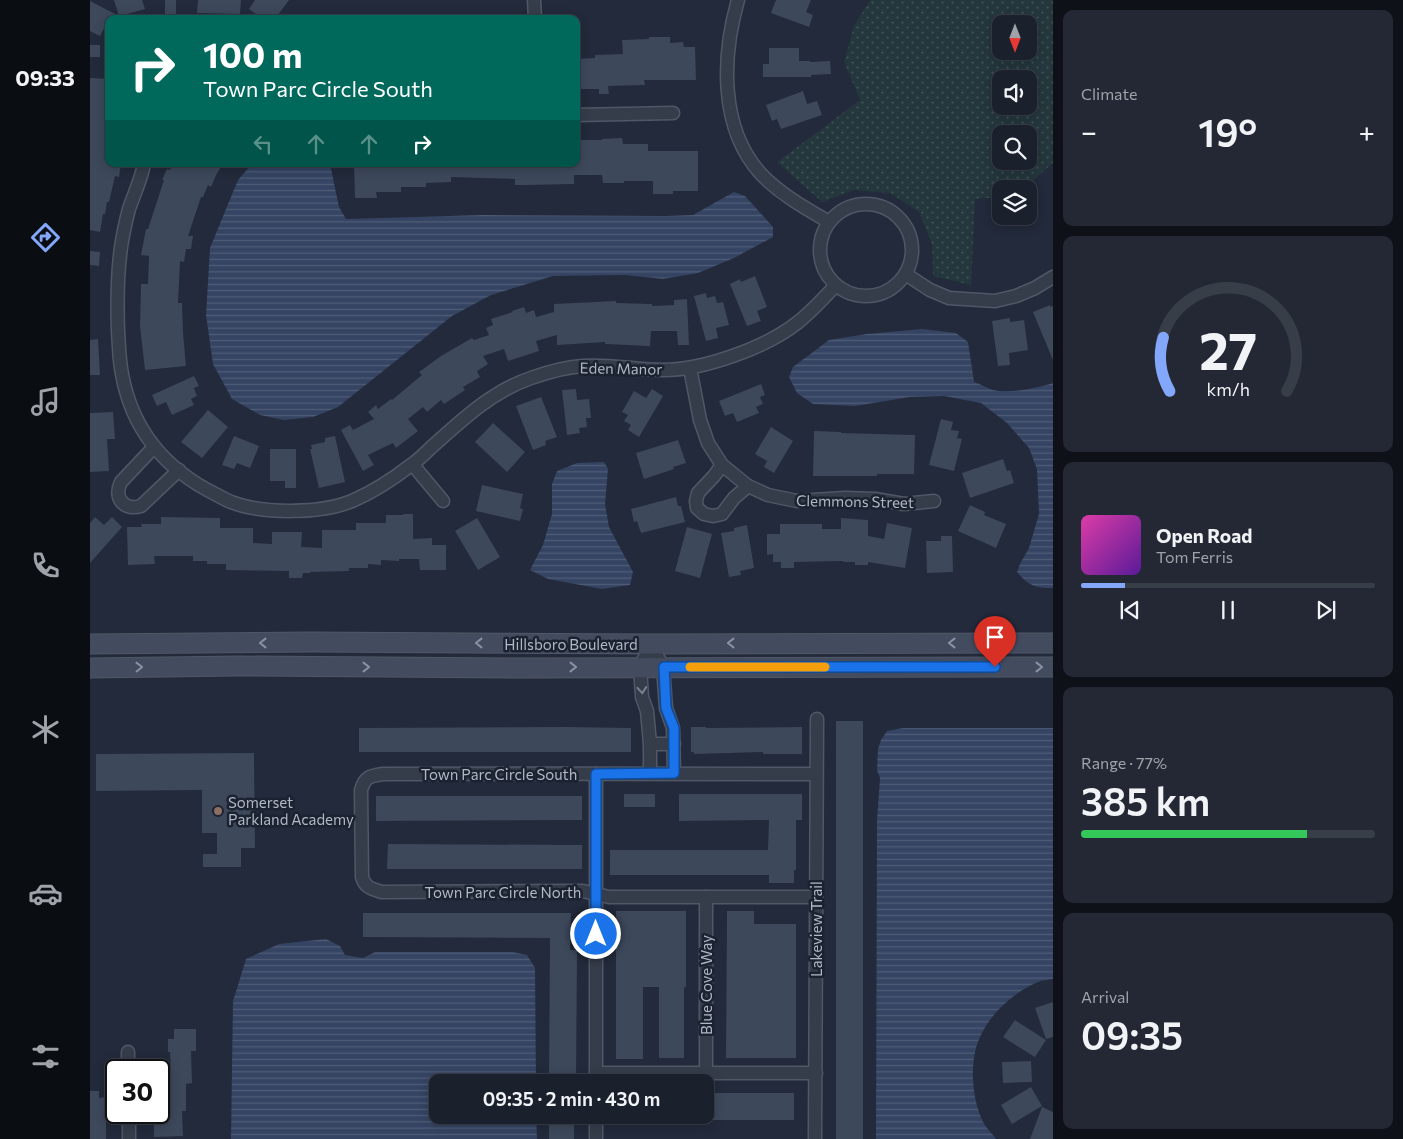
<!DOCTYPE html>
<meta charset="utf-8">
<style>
body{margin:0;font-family:Commissioner,sans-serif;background:#232834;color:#f1f3f6;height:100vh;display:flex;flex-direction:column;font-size:19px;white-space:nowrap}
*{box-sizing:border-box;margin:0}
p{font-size:16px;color:#9fa3a9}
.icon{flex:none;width:28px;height:28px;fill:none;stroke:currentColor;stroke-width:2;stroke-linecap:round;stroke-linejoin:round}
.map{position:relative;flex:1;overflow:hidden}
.drawer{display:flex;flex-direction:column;gap:10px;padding:10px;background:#0e1218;width:350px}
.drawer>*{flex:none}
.top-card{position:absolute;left:15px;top:15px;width:475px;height:152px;border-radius:10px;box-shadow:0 2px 12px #0003,0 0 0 1px #383e48;background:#00695c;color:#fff;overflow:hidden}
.needle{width:32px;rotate:180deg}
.tools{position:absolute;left:902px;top:15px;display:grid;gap:10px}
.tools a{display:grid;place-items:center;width:45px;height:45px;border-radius:10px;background:#1a202c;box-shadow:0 2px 12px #0003,0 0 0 1px #383e48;font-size:25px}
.speed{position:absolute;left:15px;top:1059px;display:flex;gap:10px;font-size:25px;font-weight:700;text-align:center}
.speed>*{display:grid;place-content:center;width:65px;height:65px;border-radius:50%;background:#1a202c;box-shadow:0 2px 12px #0003,0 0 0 1px #383e48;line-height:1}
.speed .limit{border:2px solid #111;border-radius:8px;background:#fff;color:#111}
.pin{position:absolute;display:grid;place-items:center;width:42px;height:42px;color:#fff;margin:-51px -21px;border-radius:50% 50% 50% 0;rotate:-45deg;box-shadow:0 0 5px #0007}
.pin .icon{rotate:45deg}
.me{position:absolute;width:55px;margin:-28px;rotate:0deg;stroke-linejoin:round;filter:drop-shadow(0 0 4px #0008)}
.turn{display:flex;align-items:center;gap:18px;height:105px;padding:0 15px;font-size:22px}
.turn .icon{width:65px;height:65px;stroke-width:2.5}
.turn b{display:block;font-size:35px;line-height:42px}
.lanes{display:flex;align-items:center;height:48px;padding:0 15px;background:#0003;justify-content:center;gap:25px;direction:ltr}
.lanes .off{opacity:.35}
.big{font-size:38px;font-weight:600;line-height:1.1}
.drawer .card{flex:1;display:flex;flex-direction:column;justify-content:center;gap:8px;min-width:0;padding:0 18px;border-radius:10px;background:#232834}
.drawer .dial{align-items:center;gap:0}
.dial svg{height:130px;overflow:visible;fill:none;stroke:#383e48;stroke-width:7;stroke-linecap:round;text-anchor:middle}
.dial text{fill:#f1f3f6;stroke:none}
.song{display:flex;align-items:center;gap:15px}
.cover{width:60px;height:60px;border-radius:8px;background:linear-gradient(135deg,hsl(320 70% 55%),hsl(270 70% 35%))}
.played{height:5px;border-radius:2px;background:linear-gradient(90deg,#83a7fa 15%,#383e48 15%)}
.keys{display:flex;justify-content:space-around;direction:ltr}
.heat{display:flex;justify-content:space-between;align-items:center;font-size:28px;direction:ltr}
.charge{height:8px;border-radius:4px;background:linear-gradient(90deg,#34c759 77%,#383e48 0)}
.trip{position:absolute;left:339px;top:1074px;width:285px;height:50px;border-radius:10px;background:#1a202c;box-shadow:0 2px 12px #0003,0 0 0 1px #383e48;font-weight:600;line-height:50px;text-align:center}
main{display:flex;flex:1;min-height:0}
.tabs{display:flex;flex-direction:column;width:90px;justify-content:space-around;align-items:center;background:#0a0d12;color:#9fa3a9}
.tabs .icon{width:35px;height:35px}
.tabs .selected{color:#83a7fa}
.tabs b{font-size:22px;color:#f1f3f6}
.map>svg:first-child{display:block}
.grass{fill:url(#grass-dots);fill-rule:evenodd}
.water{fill:url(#water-rules)}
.building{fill:#3d485b}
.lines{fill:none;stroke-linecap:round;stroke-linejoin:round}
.street-casing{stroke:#505766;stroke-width:15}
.secondary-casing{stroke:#505766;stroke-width:21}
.street{stroke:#353d4b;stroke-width:12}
.secondary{stroke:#434b5f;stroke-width:19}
.oneway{stroke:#8a91a3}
.oneway2{stroke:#79808f}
.route-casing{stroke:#114b97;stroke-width:12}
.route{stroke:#1a73e8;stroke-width:9}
.slow{stroke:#f59e0b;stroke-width:9}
.education-dot{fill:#8d6e63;stroke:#1b2230;stroke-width:2}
.labels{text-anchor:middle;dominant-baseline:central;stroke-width:5;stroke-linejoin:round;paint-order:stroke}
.street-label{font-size:15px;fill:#b0b7c7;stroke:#1b2230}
.poi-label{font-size:15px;fill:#b0b7c7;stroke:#1b2230;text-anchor:start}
</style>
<main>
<nav class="tabs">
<b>09:33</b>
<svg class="icon selected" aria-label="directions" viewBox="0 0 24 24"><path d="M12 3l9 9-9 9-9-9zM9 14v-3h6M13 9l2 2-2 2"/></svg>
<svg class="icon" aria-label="music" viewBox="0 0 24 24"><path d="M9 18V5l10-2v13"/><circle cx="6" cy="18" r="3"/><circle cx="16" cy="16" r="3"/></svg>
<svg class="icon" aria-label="phone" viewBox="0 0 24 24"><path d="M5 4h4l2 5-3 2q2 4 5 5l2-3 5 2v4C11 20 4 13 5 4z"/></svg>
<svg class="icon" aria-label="climate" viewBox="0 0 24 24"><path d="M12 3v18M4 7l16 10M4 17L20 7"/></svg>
<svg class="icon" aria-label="car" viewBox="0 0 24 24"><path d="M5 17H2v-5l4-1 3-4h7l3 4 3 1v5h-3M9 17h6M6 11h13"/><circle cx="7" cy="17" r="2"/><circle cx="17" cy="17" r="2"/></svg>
<svg class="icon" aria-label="filters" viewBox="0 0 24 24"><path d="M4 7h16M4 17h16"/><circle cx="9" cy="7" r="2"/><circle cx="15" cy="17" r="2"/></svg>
</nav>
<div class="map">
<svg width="963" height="1139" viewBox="0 0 963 1139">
<defs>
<pattern id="grass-dots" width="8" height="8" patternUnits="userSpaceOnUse" patternTransform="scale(1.25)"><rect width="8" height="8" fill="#24373c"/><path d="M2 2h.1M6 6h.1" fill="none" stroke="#415257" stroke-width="1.8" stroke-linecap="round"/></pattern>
<pattern id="water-rules" width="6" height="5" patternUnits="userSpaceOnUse" patternTransform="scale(1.25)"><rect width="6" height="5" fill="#354463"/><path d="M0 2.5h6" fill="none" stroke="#505d78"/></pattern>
</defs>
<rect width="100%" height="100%" fill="#222a3b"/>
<!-- grass -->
<path class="grass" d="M780,0H963V163L933,189H911V197L885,199L881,285L843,276L842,244L829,212L800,193L764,190L732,202L687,162L770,100L754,62L764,26ZM911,24H939V51H911ZM911,79H939V106H911ZM911,134H939V161H911Z"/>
<!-- water -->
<g class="water">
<path d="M162,164H240L249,207L256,219L394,215L577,216L603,215L644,192L655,196L683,227V237L644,258L608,273L573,279L535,275L463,276L401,295L362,316L248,407L223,417L194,420L170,415L142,399L123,364L116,315L120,248L148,180Z"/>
<path d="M832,329L866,333L878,342L884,382C890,384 897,388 903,390C919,394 947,388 963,383V588C945,588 939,586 927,572L930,564L939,548L949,514L947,469L939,448L917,423L891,403L854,396L820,397L765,406L723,404L707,393L699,377L703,367L739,340L777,334Z"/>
<path d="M514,462L518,469L515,504L519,527L543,572L540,585L512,589L458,579L440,570L453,545L462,514V484L467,471L487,463Z"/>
<path d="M813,728H963V979C958,980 952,980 948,982C921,993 894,1019 886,1048C880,1071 883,1099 892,1120C895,1127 902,1133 906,1139H786L787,820L790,778L787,770L788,749L791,740L797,731Z"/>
<path d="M236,939L250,946L255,955L273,958L285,952H423L437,955L445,968L446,1082H348V1115H446L447,1139H141L143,1001L156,959L189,944Z"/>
</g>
<!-- building -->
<g class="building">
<path d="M24,0H52L55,9L19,19L10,36L0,31V1L29,16Z"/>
<rect x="75" y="0" width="11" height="15"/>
<path d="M108,0H151L150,14L107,13Z"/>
<path d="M165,0H199L185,19H169L173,14H166L159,9Z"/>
<path d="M686,0H721L716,12L723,15L719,27L681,13Z"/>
<path d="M559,37H580V43L593,42L594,47H605L606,80H554L555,85L518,86L519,94H509V89H486V59L505,58V55L533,54L532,40L559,39Z"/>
<rect x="0" y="45" width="10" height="12"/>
<path d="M679,48H709V61H720V62L740,61L741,74L721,75V77H673V64H679Z"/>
<path d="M0,78L19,79V164H31L29,177L25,176L19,202H17L15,214H13L10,232L0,230Z"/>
<path d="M713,91L717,104L727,101L732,115L691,129L687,119L682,121L676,105Z"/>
<path d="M532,138L533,144H558V151H608V191H583V194H563V181H534V183H513L512,175H484V184L435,185H425V179L361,177V182L336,183V187H311V192H286L287,198H265L264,164H487L486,140H512V139Z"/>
<path d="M82,164H133L127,173L121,187L118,185L113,197H111L98,236H103L101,249H96L94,262L90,261L88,303H92L93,333L96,366L55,370L50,326L51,284H58L59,256L51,255L56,229H58L74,180H72L77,169L80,170Z"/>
<path d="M0,251L10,252L9,266L0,265Z"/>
<path d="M665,276L677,307L667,311L671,321L657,326L640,284L650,279L651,282Z"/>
<path d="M616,293L617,298L625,296L627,303L633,302L639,325L626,328L628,338L616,341L604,296Z"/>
<path d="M597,299L599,345H588L587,331H561L560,346L515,344V342L467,345V335L446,341L449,351L418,361L414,349L393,356L398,364L387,371L390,377L373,387L375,390L354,404L351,400L337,412L333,407L318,419L328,431L306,448L303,443L278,455L284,465L273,471L251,430L260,425L263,430L284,419L278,412L286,405L288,409L301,399L302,400L332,375L329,372L351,356L382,338L384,340L399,335L396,328L403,325L401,319L423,312L422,311L434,307L436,313L444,310L446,317L464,312V304L526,301V303L562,304V306L584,305V300Z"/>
<path d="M960,305V307L963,306V360L943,312Z"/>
<path d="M920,318V322L934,320L938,350L919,353L920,365L908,366L902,321Z"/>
<path d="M8,339L10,375H0V340Z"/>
<path d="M104,376L109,386L104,388L107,396L101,399L104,405L82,415L76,402L67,406L62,395Z"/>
<path d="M671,384L675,395L670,397L673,404L666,407L669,413L647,422L643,413L635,416L629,401Z"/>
<path d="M486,389L487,400L499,399L501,418H496L497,427L489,428L490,433L477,435L472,390Z"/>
<path d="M562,389L573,396L549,437L538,430L541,425L534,421L538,415L532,412L544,391L556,398Z"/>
<path d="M451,397L467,437L455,441L456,445L443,450L426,406Z"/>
<path d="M118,410L138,427L112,458L91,442Z"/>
<path d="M23,412L25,439H17L19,471L0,472V413Z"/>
<path d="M851,419L863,422L861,430L869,431L867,438L872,439L864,471L839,465Z"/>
<path d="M403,423L435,452L417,472L385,442Z"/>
<path d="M681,427L703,441L684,473L674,467L677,461L665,454Z"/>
<path d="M724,431L751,432V433L825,435L824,474H787V476H723Z"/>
<path d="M144,436L169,446L160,468L147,463L144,469L132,465Z"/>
<path d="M245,436L255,482L229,488L220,449H222L221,445L235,442V438Z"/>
<path d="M588,440L596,463L583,467L584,469L554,479L546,453Z"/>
<path d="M180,449H206V488H195V481H180Z"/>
<path d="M913,459L917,471L920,470L924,483L880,498L872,473Z"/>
<path d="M392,485L433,494L430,508L433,509L430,521L386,511Z"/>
<path d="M586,497L588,506H591L595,522L551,533L547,521L544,522L541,509Z"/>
<path d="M880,505L895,512L894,515L916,524L906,548L868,531Z"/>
<path d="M313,514H323V539L342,538V545H356V570H330L329,559H309V561L291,560V565L278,564V568H259V571L220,572V573H213L212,578H199V571L136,570V564H117V561H103V556H64L65,564L38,565L37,527H52L51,524H71V517L130,518V528H163V543L182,544V532H212L211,547L232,548V530H266V523H296V515H313Z"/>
<path d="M5,517L14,525L22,517L32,527L0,563V523Z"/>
<path d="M387,518L410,557L388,570L365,531Z"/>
<path d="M751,518L778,520V536L794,539L797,523L822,528L815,568L778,562V565H765V562H753V561L704,562V568H691V562H683V554L677,555V534H690V524H732V529H751Z"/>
<path d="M657,525L664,568L650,571L651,575L639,577L631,533L644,531V528Z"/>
<path d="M597,527L622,534L610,578L585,571Z"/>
<path d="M851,536H862L863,572L837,573L836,541H851Z"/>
<rect x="746" y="721" width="27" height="418"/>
<path d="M478,727L541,728V752H269V728Z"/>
<path d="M601,727H616V728L712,727V754H673V752L604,754V752H601Z"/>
<path d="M164,753L165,848H151V867H113V854H127V833H112V790L6,791V754Z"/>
<rect x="534" y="794" width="31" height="13"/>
<path d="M589,794H712V820H706V870H704V883H679V875H520V850H678L679,820L589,821Z"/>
<path d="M286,796H492V820L286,821Z"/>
<path d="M298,844L492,845V869H297Z"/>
<path d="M526,911H596V987H594V1058H569V987H553V1059H526Z"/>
<path d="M637,911H664V924H706V1058H636Z"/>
<path d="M273,913H481L480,950H487L486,1082H459L460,938L273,937Z"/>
<path d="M963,1002V1037L956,1039L945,1008Z"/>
<path d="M925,1020L956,1040L945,1057L913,1037Z"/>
<path d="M84,1029H106V1051H101L102,1083L96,1084V1111H92L93,1136L64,1137V1115H69V1090H74L73,1069L81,1068L80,1052H78V1039H84Z"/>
<path d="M941,1061L942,1082L913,1083L912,1062Z"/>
<path d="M941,1087L952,1106L922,1124L911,1105Z"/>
<path d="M0,1091H9V1098L16,1097V1139H0Z"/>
<rect x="615" y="1093" width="89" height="27"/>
<path d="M952,1107L963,1112V1139H940Z"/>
<rect x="459" y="1115" width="25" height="24"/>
</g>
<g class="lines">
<defs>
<g id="street">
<path d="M444,0L445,19"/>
<path d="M648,0C632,56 629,128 671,174C690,194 715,208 739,222"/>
<path d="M486,115L583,113"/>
<path d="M54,164C51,180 44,194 39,209C36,220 34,230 32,241C27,270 27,301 28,331C29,345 29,360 32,374C42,430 76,470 127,495C131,497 136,500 141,502C172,514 231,514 262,501C283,492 303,479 321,465C330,459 337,451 345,444C374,418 403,391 441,378C458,372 475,367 493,366C520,364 546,370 573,370C613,370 675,348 707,323C721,312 733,299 745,286"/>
<circle cx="776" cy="250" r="46"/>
<path d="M817,275L840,290L859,298L905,301L926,296L945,288L963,277"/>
<path d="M600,368L610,420L618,443L632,465L658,486L678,495L707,501L755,498L785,499L814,504L844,501"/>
<path d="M64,447L31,482C23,498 34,511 51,506L89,470"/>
<path d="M323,465L353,501"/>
<path d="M632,465L624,476L608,493L606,501L607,508L614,514L623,516L632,514L644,498L658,486"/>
<path d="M561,644L573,667L576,708L583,728L584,773"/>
<path d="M560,744H584"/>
<path d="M560,773V744L557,711L552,697L550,667L561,644"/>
<path d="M726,897H519L493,891L292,892C282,889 275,888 272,877L271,790C275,777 279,776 293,774C437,774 582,773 726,774"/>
<path d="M38,1052V1070"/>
<path d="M506,1073H726"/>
<path d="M616,1073V897"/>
<path d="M506,1082V774"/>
<path d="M39,1112V1139"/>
<path d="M506,1115V1139"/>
<path d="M725,1139L727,719"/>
</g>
<g id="secondary">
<path d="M0,644L221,642L561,644L963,643"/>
<path d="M0,668L148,666L434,668L963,667"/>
</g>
</defs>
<!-- street casing -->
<use href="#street" class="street-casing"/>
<!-- secondary casing -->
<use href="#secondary" class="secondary-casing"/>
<!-- street -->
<use href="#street" class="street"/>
<!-- secondary -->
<use href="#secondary" class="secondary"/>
</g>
<!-- one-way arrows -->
<defs><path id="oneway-chevron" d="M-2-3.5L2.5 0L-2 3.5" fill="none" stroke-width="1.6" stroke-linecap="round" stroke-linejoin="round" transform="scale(1.25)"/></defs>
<g class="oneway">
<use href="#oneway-chevron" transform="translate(173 643) rotate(180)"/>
<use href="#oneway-chevron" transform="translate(389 643) rotate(-180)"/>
<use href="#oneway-chevron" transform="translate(641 643) rotate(180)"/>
<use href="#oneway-chevron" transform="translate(862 643) rotate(180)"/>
<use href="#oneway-chevron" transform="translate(49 667) rotate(-1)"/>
<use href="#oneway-chevron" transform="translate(276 667)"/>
<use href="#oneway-chevron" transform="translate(483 667)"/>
<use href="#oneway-chevron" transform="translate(949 667)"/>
</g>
<use class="oneway2" href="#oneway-chevron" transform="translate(552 690) rotate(85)"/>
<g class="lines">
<defs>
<path id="route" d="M506,934V774L584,773V728L576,708L574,667H905"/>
</defs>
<!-- route casing -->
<use href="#route" class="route-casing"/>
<!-- route -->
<use href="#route" class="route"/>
<!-- slow -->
<path class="slow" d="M600,667H735"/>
</g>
<!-- markers -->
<circle class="education-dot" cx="128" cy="811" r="5"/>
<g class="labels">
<!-- street labels -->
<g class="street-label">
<text transform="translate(531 368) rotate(1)">Eden Manor</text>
<text transform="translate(765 501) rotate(1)">Clemmons Street</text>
<text x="481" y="644">Hillsboro Boulevard</text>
<text x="409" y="774">Town Parc Circle South</text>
<text x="413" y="892">Town Parc Circle North</text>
<text transform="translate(726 929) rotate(-90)">Lakeview Trail</text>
<text transform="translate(616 985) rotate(-90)">Blue Cove Way</text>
</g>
<!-- poi labels -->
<g class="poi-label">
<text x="138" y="802">Somerset<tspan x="138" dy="17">Parkland Academy</tspan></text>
</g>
</g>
</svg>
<div class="tools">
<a><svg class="needle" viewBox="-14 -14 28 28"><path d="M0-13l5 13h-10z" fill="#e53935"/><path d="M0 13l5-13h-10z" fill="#9fa3a9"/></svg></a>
<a><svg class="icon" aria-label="sound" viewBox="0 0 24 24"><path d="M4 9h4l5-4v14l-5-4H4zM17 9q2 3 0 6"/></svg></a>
<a><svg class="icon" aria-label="search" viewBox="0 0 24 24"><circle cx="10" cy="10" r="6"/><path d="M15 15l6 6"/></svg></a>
<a><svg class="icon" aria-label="layers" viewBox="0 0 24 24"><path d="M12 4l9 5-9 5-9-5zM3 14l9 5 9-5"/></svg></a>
</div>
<div class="speed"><div class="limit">30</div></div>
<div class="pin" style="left:905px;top:667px;background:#d93025"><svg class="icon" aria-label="arrive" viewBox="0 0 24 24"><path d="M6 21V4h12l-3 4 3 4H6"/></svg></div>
<svg class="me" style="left:506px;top:934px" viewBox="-20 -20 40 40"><circle r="17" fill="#1a73e8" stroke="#fff" stroke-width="3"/><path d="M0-11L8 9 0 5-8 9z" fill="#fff"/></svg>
<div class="trip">09:35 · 2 min · 430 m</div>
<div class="top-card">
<div class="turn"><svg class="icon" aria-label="right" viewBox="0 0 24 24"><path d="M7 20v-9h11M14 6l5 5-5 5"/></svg><div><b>100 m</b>Town Parc Circle South</div></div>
<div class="lanes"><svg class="icon off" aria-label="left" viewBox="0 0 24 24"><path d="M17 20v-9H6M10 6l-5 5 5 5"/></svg><svg class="icon off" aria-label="ahead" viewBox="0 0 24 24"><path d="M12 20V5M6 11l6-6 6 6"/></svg><svg class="icon off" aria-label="ahead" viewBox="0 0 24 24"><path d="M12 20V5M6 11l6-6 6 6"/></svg><svg class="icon" aria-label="right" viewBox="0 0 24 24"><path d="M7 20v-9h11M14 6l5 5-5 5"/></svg></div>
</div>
</div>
<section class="drawer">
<div class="card"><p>Climate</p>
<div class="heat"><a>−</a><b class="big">19°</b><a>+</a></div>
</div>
<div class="card dial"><svg viewBox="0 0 100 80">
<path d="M14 69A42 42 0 1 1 86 69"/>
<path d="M14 69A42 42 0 0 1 10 36" stroke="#83a7fa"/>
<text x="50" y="56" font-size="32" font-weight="700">27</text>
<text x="50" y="72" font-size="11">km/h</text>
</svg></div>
<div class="card">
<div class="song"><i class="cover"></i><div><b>Open Road</b><p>Tom Ferris</p></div></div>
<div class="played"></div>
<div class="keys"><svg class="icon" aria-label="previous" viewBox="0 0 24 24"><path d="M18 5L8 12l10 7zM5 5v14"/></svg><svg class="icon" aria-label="pause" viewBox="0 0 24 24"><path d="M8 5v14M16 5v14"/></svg><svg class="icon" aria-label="next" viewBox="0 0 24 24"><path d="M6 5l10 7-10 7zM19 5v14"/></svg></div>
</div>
<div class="card"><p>Range · 77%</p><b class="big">385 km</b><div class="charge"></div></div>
<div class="card"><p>Arrival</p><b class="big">09:35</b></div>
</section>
</main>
